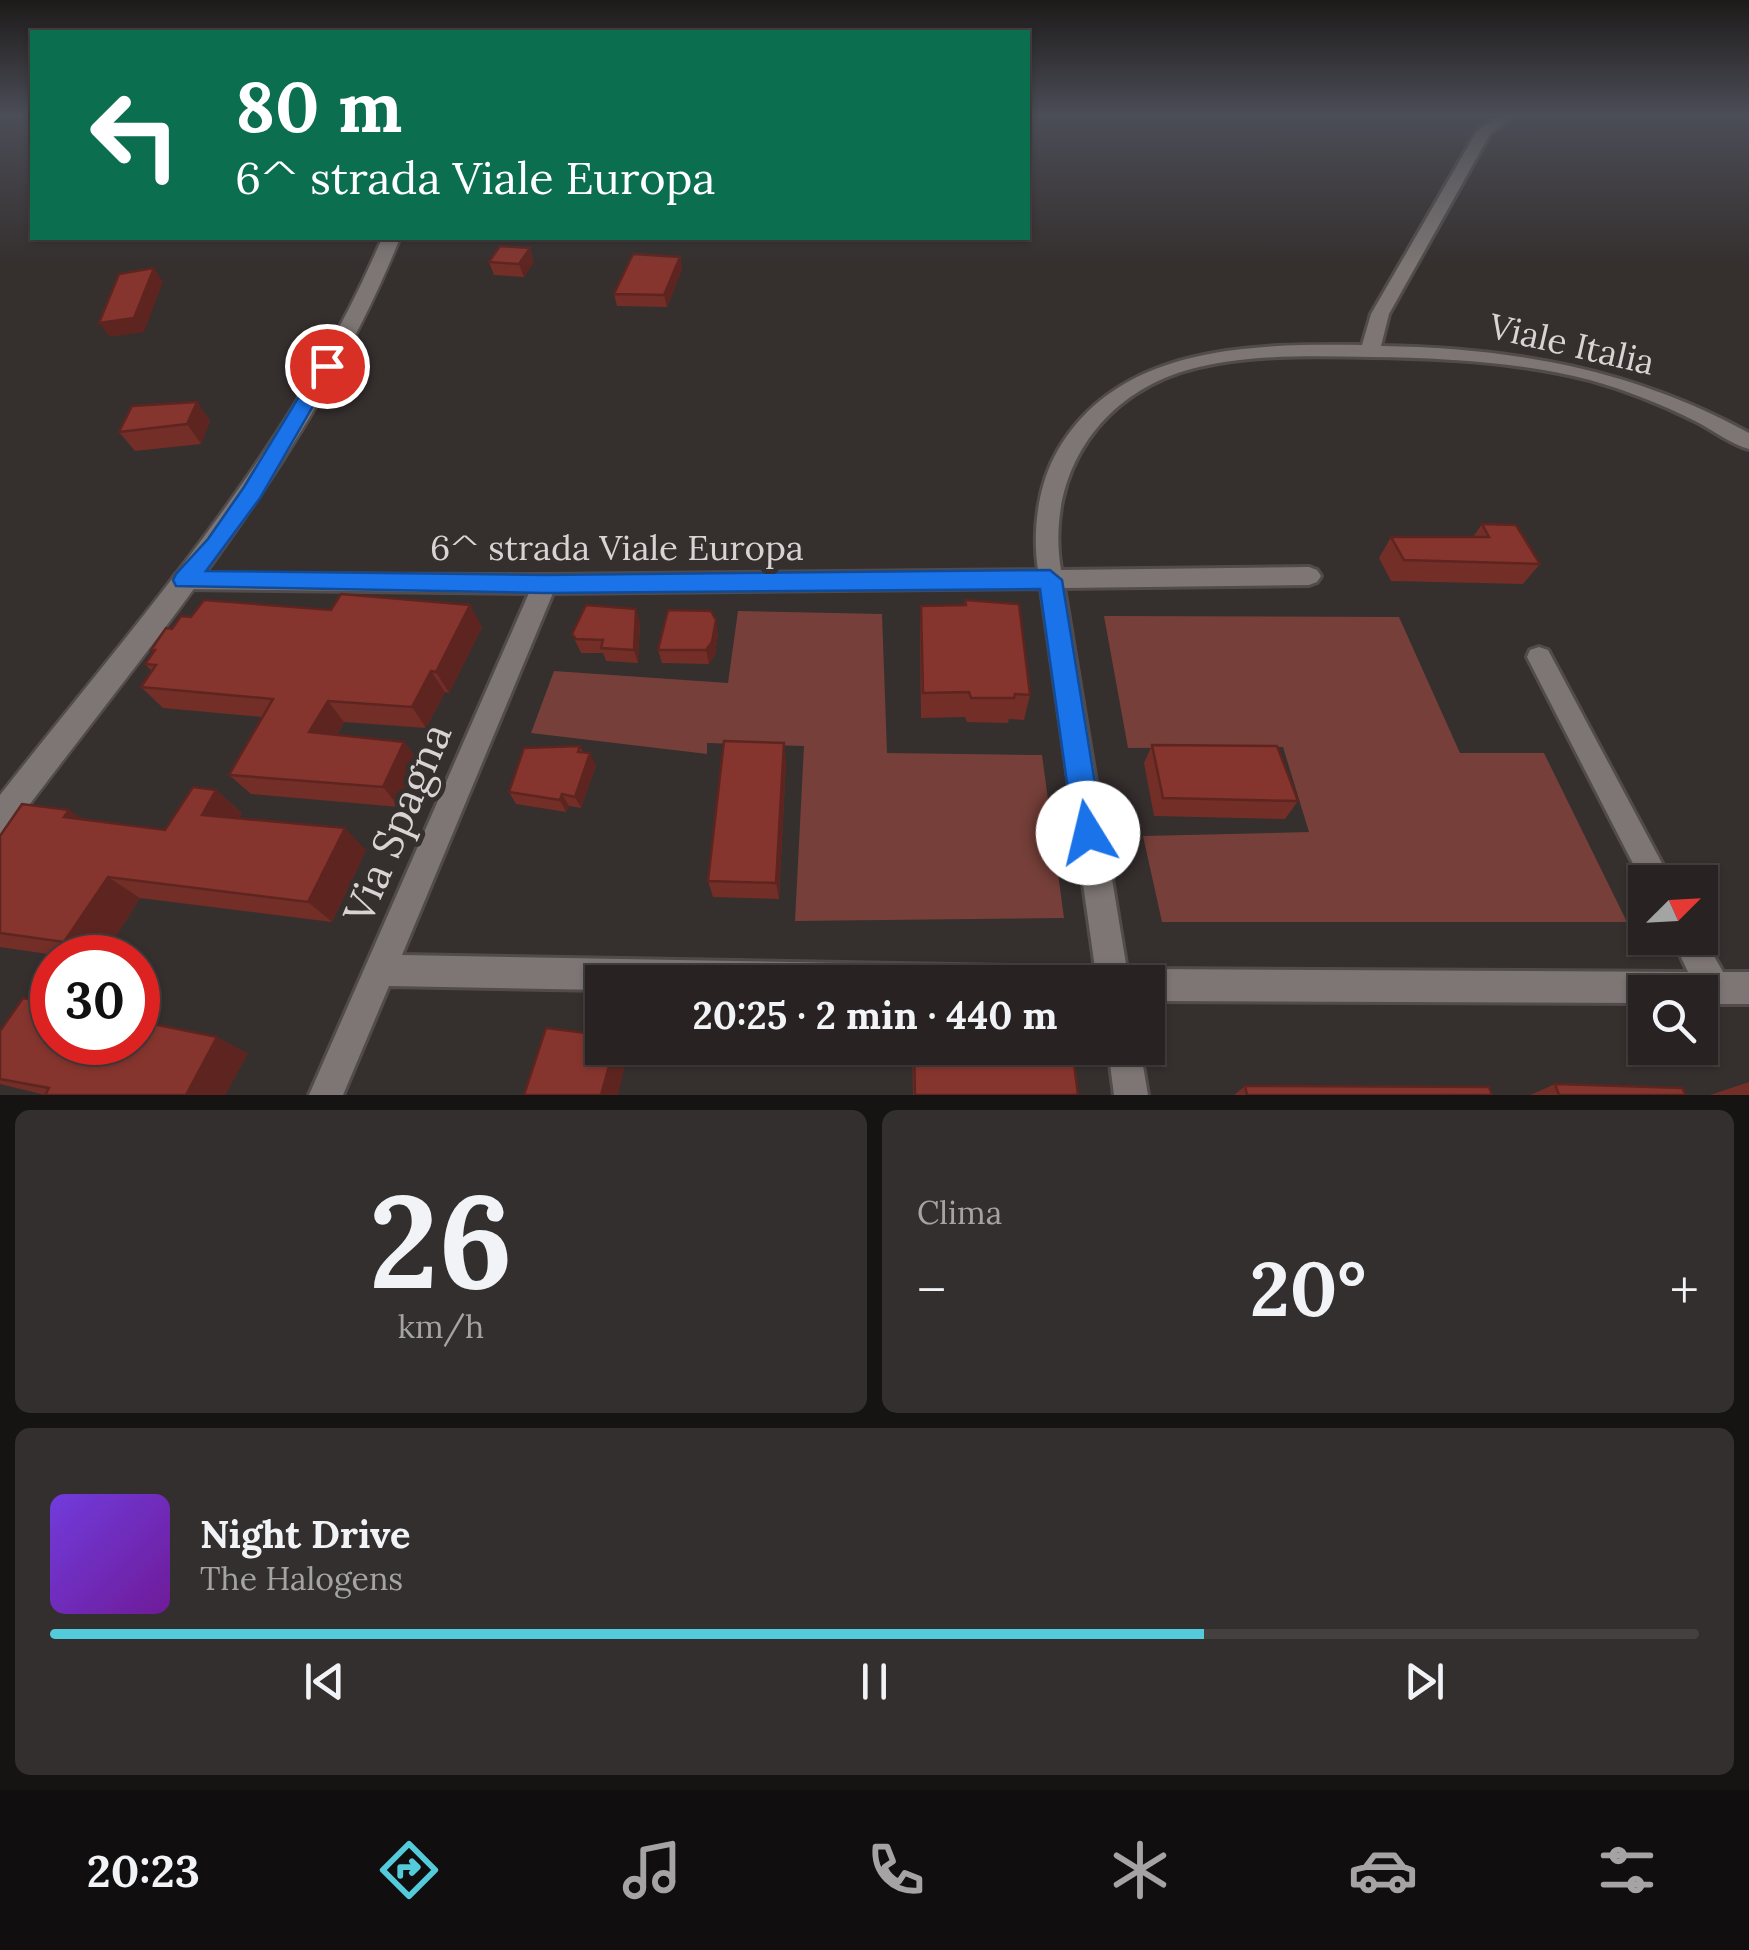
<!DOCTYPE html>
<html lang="it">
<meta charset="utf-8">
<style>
body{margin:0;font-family:Lora,serif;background:#342f2f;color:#f1f3f6;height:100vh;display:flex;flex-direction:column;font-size:38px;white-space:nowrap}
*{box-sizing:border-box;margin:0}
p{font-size:32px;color:#a5a4a5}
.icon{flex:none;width:55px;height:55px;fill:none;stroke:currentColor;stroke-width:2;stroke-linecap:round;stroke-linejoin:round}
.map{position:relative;height:1095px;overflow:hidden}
.drawer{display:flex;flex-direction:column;gap:15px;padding:15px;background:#161313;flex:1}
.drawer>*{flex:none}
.top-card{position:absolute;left:30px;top:30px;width:1000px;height:210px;border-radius:0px;box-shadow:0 2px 8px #0004,0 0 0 2px #444040;background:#0b6e4f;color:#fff;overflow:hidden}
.needle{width:65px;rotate:66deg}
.tools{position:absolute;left:1628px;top:865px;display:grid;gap:20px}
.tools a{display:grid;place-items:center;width:90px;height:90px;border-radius:0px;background:#282322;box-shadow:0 2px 8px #0004,0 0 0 2px #444040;font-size:50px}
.speed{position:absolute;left:30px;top:935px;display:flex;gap:20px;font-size:50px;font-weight:700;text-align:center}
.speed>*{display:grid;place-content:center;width:130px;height:130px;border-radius:50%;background:#282322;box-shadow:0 2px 8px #0004,0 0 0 2px #444040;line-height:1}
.speed .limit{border:15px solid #d22;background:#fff;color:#111}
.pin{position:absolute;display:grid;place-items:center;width:85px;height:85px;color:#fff;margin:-42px;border:5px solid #fff;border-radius:50%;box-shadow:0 2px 10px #0007}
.me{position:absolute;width:110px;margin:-55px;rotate:351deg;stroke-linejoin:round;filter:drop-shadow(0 0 8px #0008)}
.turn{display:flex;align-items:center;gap:35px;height:210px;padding:0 40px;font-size:45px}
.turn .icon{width:130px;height:130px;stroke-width:2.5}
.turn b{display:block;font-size:70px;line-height:85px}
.big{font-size:75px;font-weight:800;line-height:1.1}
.drawer .card{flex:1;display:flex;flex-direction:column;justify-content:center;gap:15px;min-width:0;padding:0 35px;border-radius:15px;background:#342f2f}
.drawer .dial{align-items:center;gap:0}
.dial b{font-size:130px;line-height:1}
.song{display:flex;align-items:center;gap:30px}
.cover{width:120px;height:120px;border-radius:15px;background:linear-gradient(135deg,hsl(260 70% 55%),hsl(280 70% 35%))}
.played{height:10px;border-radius:5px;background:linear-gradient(90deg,#53cbdb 70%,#444040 70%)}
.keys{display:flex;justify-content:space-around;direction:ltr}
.heat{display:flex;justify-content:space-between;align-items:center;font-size:55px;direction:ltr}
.drawer .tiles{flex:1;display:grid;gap:15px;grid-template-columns:1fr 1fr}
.card:last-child{grid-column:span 2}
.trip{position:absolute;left:585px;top:965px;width:580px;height:100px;border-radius:0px;background:#282322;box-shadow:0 2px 8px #0004,0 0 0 2px #444040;font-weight:800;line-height:100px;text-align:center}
.tabs{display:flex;height:160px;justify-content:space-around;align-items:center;background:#100e0e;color:#a5a4a5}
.tabs .icon{width:70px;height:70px}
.tabs .selected{color:#53cbdb}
.tabs b{font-size:45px;color:#f1f3f6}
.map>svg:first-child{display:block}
.green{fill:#763f39}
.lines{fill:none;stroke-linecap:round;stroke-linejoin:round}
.street-casing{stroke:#514c4b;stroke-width:6}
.secondary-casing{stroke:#514c4b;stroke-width:5}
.street{fill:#7d7674;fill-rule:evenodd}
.secondary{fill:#7d7674;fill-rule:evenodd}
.wall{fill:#732e28}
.shaded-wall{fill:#5e2520}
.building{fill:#86352e;stroke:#5e2520;stroke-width:2.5}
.route{fill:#1a73e8;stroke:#114b97;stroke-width:2.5}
.labels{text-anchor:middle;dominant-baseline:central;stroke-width:10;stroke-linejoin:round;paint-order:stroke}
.street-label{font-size:35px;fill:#d8d4d4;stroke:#352f2e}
.near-street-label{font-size:42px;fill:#d8d4d4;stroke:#352f2e}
</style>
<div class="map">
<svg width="1749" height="1095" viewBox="0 0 1749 1095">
<rect width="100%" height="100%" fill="#352f2e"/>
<!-- green -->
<g class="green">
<path d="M738,611L882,614L887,753L1042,755L1064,918L795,921L804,746L707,743V754L531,733L554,671L728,683Z"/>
<path d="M1104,616L1399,617L1460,753H1544L1627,922H1162L1143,836L1309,832L1283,747L1128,748Z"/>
</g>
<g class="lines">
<defs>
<g id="street">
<path d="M1501,114H1517L1490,134L1389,314L1381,346C1512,348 1633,369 1749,433V449C1730,444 1713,430 1695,421C1661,404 1626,390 1590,380C1519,362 1445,358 1372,357C1314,356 1255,354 1199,367C1103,389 1045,472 1061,570L1309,567L1317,570L1321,576L1317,582L1309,585L1064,588L1129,982H1097L1041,588L553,593L402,955L1009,966L1020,971L1025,982H602V990L389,986L343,1095H309L529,593L184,589L176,586L172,580L176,574L545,575L1038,570C1032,531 1038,484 1058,450C1120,344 1254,344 1362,345L1371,314L1477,131Z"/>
<path d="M1539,647L1548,650L1672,882H1645V887L1527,657L1530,650Z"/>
<path d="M1700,931L1723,972H1749V1004H1700V992H1645V1003L1148,1001V982H1133L1137,974L1148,969L1688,972L1672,938H1700Z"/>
<path d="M1108,1048H1140L1148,1095H1114Z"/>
</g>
<path id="secondary" d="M382,238H400C311,459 152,641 11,829L0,834V795C139,618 293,448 382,238Z"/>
</defs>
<!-- street casing -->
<use href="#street" class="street-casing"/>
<!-- secondary casing -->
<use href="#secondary" class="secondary-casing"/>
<!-- street -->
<use href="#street" class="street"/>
<!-- secondary -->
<use href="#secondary" class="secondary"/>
</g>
<!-- wall -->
<g class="wall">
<path d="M680,257L682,269L667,307L617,306L614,294Z"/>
<path d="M489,262H534L524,277L494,275Z"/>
<path d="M197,402L210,421L201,444L135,451L119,432Z"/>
<path d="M1482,524L1540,564L1523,584L1391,581L1379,558L1391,537H1473Z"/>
<path d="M965,600L1030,695L1024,720L1009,719L1008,723L967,722L965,717L921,718L920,632L921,606L964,605Z"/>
<path d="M640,622L638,663L606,661L603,653H581L572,634Z"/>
<path d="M482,627L449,693L445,692L426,728L344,722L337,735L404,742L419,762L399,807L251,794L229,775L262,717L163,708L141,687L152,671L145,664L153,652L151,650Z"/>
<path d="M718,633L715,655L709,664L662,663L658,650Z"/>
<path d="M1152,745L1298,801L1285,819L1154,816L1144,763Z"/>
<path d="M580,746L583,753L596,765L581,808L569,806L566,812L516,804L509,792Z"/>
<path d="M786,761L779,899L713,897L708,881Z"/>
<path d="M216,790L242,813L239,818L366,850L332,922L140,898L102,958H75L0,947V836L165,830Z"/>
<path d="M0,1031L248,1053L225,1095H45L0,1084Z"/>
<path d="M912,1048H1072L1078,1095H913Z"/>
<path d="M1749,1082V1095H1710Z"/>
<path d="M1555,1084L1686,1095H1530Z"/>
<path d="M1245,1086L1492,1095H1234Z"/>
</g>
<!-- shaded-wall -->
<g class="shaded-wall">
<path d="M530,248L534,262L524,277L519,264Z"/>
<path d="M680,257L682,269L667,307L664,295Z"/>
<path d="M154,268L163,282L144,332L110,337L99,323Z"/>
<path d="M197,402L210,421L201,444L187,424Z"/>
<path d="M470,605L482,627L449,693L436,672Z"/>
<path d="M636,609L640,622L638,663L634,650Z"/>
<path d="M716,620L718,633L715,655L709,664L706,650Z"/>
<path d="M431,671L445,692L426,728L412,707Z"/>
<path d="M328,701L344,722L327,752L309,732Z"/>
<path d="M404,742L419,762L399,807L383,787Z"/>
<path d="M784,743L786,761L779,899L776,883Z"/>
<path d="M590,753L596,765L581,808L575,797Z"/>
<path d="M216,790L242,813L229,838L202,815Z"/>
<path d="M562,794L569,806L566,812L560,800Z"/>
<path d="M69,810L102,832L64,817Z"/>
<path d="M345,828L366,850L332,922L308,902Z"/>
<path d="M108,877L140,898L102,958H93L64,942Z"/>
<path d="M217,1037L248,1053L225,1095H186Z"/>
<path d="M614,1048H625L628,1052L618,1095H601Z"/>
</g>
<!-- building -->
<g class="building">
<path d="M500,246L530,248L519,264L489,262Z"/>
<path d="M633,254L680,257L664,295L614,294Z"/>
<path d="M154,268L134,318L99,323L119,274Z"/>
<path d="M197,402L187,424L119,432L132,406Z"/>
<path d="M1482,524L1516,525L1540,564L1404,560L1391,537H1489Z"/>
<path d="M341,594L470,605L436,672L431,671L412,707L328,701L309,732L404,742L383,787L229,775L273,699L141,687L156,665L145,664L155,650H151L166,628L172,629L181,616L191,617L204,600L331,610Z"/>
<path d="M965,600L1019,604L1030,695L1015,694L1014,698H971L969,692L923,693L921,606L966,605Z"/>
<path d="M586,605L636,609L634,650L601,648L603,640L576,639L572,634Z"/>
<path d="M668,610L711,611L716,620L712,642L706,650H658Z"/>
<path d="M724,741L784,743L776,883L708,881Z"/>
<path d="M1152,745L1277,746L1298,801L1163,798Z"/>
<path d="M580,746L578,752L590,753L575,797L562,794L560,800L509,792L524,748Z"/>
<path d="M193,787L216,790L202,815L345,828L308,902L108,877L64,942L0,933V836L22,804L69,810L64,817L165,830Z"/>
<path d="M23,998L52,1004V1042H138V1021L217,1037L186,1095H45L49,1088L0,1079V1031Z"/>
<path d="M546,1028L602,1035V1048H614L601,1095H524Z"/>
<path d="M914,1048H1072L1078,1095H915Z"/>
<path d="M1555,1084L1682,1088L1686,1095H1559Z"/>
<path d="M1245,1086L1489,1087L1492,1095H1247Z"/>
</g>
<!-- sky -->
<linearGradient id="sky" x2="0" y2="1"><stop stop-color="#1d1a19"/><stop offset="0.43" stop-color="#4b4d57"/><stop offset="1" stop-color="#4b4d57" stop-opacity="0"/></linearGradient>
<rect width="1749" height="267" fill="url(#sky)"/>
<!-- route -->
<path class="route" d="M327,360L336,366L260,498L206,571L545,575L1050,570L1062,580L1103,833L1099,843L1088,847L1078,843L1074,833L1040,589L545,593L176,586L173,580L176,574L208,539L244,487L320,362Z"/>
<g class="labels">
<!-- street labels -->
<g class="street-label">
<text transform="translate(1572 344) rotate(13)">Viale Italia</text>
<text x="617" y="547">6^ strada Viale Europa</text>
</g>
<!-- near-street labels -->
<g class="near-street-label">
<text transform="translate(397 823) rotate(-67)">Via Spagna</text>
</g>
</g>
</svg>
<div class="tools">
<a><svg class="needle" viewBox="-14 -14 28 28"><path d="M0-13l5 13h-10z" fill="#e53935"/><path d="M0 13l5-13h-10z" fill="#a5a4a5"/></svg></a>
<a><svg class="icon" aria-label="search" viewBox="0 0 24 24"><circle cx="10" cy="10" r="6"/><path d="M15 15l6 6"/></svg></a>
</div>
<div class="speed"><div class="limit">30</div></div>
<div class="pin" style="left:327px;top:366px;background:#d93025"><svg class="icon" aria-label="arrive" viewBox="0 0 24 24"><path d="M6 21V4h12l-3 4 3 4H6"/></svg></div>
<svg class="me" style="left:1088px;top:833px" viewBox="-20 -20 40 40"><circle r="19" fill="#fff"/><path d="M0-13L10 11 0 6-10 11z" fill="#1a73e8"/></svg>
<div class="trip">20:25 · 2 min · 440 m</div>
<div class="top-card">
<div class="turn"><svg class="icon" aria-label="left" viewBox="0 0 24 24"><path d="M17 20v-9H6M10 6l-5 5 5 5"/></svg><div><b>80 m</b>6^ strada Viale Europa</div></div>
</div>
</div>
<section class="drawer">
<div class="tiles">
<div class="card dial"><b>26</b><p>km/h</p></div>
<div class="card"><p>Clima</p>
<div class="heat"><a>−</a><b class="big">20°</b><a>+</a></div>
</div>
<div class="card">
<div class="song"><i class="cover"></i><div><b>Night Drive</b><p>The Halogens</p></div></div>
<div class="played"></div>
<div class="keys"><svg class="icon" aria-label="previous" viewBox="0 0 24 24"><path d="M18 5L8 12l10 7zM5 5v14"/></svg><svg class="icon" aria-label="pause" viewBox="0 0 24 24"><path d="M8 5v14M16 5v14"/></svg><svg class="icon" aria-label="next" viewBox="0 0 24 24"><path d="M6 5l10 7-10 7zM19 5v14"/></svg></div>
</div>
</div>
</section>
<nav class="tabs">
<b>20:23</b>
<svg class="icon selected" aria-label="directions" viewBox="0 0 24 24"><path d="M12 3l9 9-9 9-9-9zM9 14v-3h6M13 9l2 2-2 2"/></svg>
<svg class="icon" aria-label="music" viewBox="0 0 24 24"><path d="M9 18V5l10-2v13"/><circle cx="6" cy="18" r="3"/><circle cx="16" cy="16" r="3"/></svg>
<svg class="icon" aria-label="phone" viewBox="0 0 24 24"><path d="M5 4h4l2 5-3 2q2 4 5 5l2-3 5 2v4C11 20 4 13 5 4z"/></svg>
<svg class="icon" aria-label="climate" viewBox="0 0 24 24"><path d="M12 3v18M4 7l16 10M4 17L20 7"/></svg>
<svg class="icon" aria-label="car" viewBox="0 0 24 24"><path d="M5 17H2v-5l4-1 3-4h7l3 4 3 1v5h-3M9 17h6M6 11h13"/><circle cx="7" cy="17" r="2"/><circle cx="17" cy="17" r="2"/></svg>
<svg class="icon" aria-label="filters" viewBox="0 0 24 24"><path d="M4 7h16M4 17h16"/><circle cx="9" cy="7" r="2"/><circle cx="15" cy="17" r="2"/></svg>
</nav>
